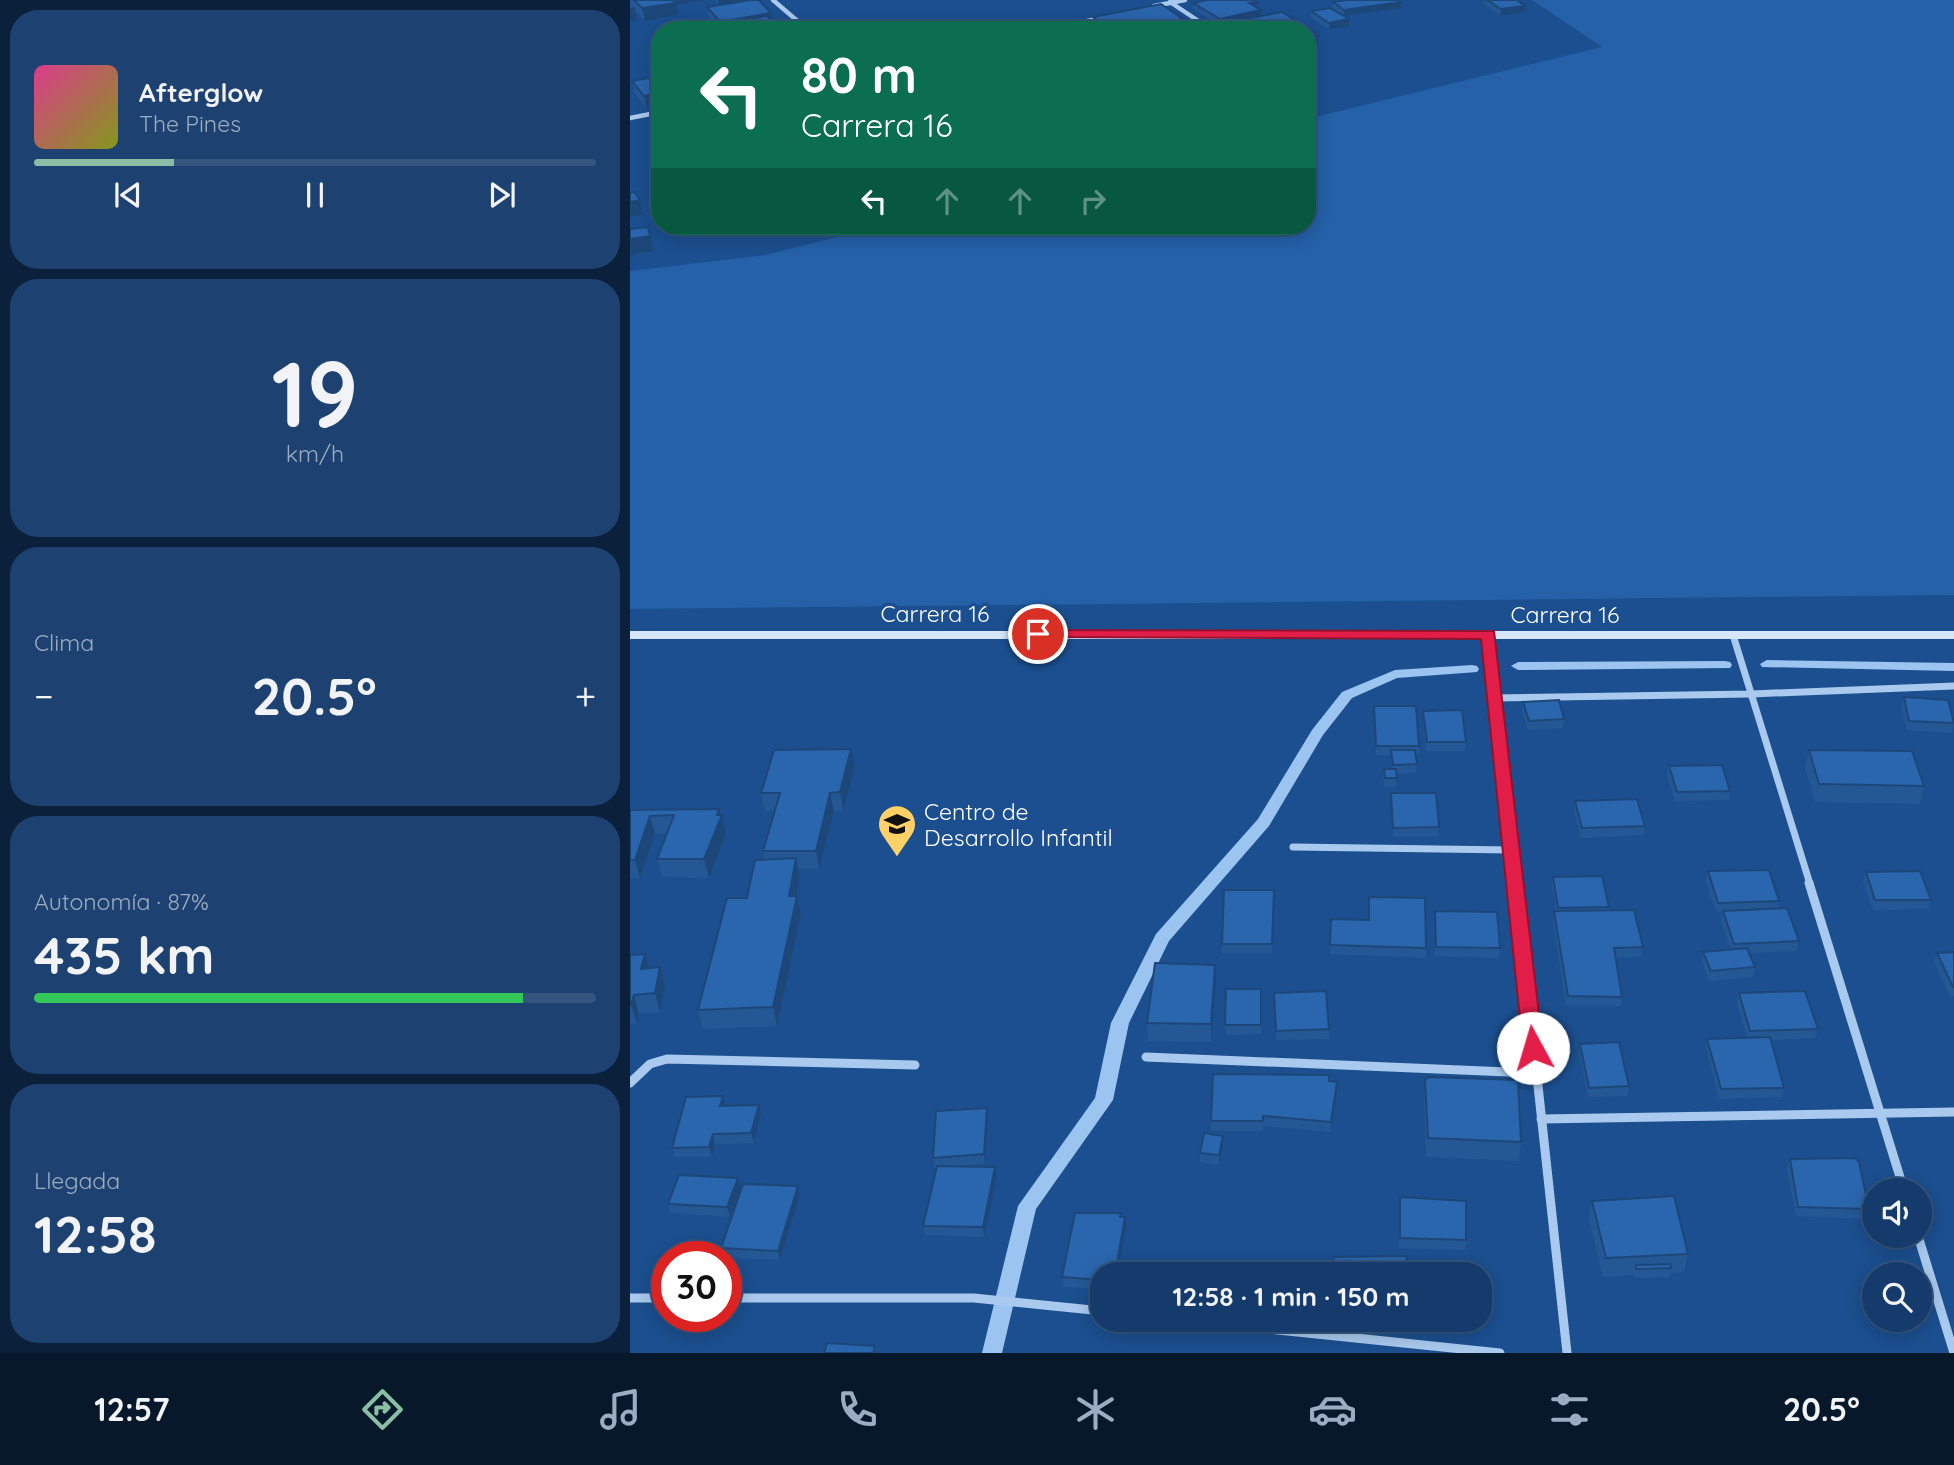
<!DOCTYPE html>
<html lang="es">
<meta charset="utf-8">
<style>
body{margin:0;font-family:Quicksand,sans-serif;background:#1d4271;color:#f1f3f6;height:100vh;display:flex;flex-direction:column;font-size:26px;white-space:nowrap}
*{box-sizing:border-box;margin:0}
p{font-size:23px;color:#9dadc1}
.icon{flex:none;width:38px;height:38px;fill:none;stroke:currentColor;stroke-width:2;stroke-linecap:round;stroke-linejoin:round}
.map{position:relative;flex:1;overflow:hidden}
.drawer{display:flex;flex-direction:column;gap:10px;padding:10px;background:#0b203b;width:630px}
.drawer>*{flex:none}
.hud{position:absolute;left:21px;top:21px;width:665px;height:214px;border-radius:28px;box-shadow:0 4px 18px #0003,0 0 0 2px #33557e;background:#0b6e4f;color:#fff;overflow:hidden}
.buttons{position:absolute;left:1232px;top:1178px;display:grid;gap:14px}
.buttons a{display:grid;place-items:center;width:70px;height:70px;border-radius:50%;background:#143b6b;box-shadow:0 4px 18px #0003,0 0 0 2px #33557e;font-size:35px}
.speed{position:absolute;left:21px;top:1241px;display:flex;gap:14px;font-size:35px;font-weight:700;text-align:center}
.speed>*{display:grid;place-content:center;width:91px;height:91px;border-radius:50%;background:#143b6b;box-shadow:0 4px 18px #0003,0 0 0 2px #33557e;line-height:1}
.speed .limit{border:10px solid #d22;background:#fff;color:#111}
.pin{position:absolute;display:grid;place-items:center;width:60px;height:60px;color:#fff;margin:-30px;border:4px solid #fff;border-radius:50%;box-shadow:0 2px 7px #0007}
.me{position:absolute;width:77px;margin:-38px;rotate:354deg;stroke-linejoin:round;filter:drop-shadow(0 0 5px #0008)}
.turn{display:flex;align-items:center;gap:24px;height:147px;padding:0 35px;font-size:32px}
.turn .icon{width:91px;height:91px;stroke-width:2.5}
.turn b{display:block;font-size:49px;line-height:60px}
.lanes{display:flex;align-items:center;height:66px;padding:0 35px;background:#0003;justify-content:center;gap:35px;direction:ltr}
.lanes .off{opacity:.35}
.big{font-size:52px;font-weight:700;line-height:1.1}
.drawer .card{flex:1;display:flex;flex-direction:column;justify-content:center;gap:10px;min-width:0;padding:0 24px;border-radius:28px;background:#1d4271}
.drawer .dial{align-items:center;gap:0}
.dial b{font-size:91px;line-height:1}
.song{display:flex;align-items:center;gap:21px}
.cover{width:84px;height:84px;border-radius:10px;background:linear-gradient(135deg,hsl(330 70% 55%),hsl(70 70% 35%))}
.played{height:7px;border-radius:4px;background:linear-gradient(90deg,#8abfa5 25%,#33557e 25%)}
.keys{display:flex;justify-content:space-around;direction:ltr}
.heat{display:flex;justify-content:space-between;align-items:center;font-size:38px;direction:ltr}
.charge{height:10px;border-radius:5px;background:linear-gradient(90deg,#34c759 87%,#33557e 0)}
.trip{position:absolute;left:460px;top:1262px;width:402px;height:70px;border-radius:28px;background:#143b6b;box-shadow:0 4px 18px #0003,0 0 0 2px #33557e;font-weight:700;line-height:70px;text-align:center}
.tab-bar{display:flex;height:112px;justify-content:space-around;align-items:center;background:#08182b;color:#9dadc1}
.tab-bar .icon{width:49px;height:49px}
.tab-bar .on{color:#8abfa5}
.tab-bar b{font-size:32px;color:#f1f3f6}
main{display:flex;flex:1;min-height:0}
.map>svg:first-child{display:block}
.green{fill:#2461a8}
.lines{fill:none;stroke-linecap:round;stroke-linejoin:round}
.stream{fill:#9cc4f0;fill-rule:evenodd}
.street-far2{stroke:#a9c9ee;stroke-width:4.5}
.street-far1{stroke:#a9c9ee;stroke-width:7}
.street{stroke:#a9c9ee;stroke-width:9}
.secondary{fill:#d6e6fa;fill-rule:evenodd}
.wall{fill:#245895}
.shaded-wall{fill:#1d4779}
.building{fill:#2a66ad;stroke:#1d4779;stroke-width:2}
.route{fill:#e11d48;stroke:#92132f;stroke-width:2}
.labels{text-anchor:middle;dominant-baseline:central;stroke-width:7;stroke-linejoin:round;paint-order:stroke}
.street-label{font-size:23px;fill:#fff;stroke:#1b4f8f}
.poi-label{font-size:23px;fill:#fff;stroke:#1b4f8f;text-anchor:start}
</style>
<main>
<section class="drawer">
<div class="card">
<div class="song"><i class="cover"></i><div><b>Afterglow</b><p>The Pines</p></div></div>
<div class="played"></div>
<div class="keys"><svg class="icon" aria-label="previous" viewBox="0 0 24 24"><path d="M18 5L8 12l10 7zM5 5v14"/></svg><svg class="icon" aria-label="pause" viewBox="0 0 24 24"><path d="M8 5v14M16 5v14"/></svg><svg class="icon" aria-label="next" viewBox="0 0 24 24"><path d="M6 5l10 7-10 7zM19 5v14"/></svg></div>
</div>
<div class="card dial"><b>19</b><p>km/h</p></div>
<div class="card"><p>Clima</p>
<div class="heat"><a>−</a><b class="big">20.5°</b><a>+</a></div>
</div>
<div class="card"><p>Autonomía · 87%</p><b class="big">435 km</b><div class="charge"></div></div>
<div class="card"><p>Llegada</p><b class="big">12:58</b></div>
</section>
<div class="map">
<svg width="1324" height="1353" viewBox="0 0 1324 1353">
<rect width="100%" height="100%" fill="#1b4f8f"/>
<!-- green -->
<path class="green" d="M902,0H1324V595L0,609V271L136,255L250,226H677V119L972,47Z"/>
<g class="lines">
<!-- stream -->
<g class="stream">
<path d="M1137,660L1324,663V671L1132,667L1130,664Z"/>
<path d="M1095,661L1100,662L1102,665L1100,668L888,670L881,666L888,662Z"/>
<path d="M842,665L847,666L849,669L847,672L767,678L722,698L693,735L639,826L539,941L499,1023L483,1100L406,1209L372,1353H352L388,1206L465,1098L481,1023L526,934L628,819L682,730L712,692L765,670Z"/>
</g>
<!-- street-far2 -->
<g class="street-far2">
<path d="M143,0L178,30"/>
<path d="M540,2L582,30"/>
<path d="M524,6L555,0"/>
<path d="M417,30L471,18"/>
<path d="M0,118L30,112"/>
</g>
<!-- street-far1 -->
<g class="street-far1">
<path d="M859,634L886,884"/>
<path d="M1103,635L1180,884"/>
<path d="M864,698L1121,694L1324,686"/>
<path d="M663,847L881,850"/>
</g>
<!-- street -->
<g class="street">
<path d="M886,883L937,1353"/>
<path d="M1179,883L1274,1190"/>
<path d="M516,1057L905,1073"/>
<path d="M0,1083L20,1064L37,1059L285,1065"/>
<path d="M911,1119L1324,1112"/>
<path d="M1288,1236L1324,1353"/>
<path d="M0,1298H37"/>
<path d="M96,1298H344L472,1311"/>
<path d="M552,1320L870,1353"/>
</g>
<!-- secondary -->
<rect class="secondary" x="0" y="631" width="1324" height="8"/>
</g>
<!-- wall -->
<g class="wall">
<path d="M0,0H74L46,5L48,15L15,21L6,11L7,20L0,21Z"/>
<path d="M84,0H120L143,23L148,30H88L79,20L77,7L89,5Z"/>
<path d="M577,0H624L627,2V8L631,10V16L652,12L688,35V48L677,50V30H600V23L590,25L563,9V3Z"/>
<path d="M854,0H887L895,12L870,16L854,4Z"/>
<path d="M703,2H771V8L714,16L703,9Z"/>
<path d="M681,11L719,19V26L699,29L681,18Z"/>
<path d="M463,17L553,19L554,30H443L464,28Z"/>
<path d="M30,76V107L17,109L5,94L2,81Z"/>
<path d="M1274,697L1324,721L1322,733L1277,730L1271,706Z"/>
<path d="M893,702L934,719L933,728L898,730L892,711Z"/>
<path d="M744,706L789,746V755H785L787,764L786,773L766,774V787H755L753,778L754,769H762L761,755H746Z"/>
<path d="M793,711L836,742L835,751H796L793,720Z"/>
<path d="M1179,750L1294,786L1290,804L1185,802L1175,768Z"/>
<path d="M1039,766L1100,791L1099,800L1045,801L1037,775Z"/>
<path d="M225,767L213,811H204L189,869H168L170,876L167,896L171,914L147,1026L73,1029L68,1010L135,860L133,851L144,811H135L131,793Z"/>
<path d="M761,793L809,827L808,837H763Z"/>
<path d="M945,801L1015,826L1014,835L951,838L944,811Z"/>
<path d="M89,809L96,834L79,878L32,877L27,859L37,834H25L10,878H0V810Z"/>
<path d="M1078,871L1149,901L1147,909L1169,941L1167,951L1119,953L1125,967L1123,977L1079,981L1072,962L1073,952L1101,950L1091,920L1093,912H1086L1076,881Z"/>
<path d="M1236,872L1301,900L1298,909L1243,910L1233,881Z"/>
<path d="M923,877L979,907V910L1013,947L1011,957L986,958L992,997L991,1006H936L923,920L924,911H926L922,886Z"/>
<path d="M644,890L642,953H592V944Z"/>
<path d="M805,911L870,948L869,958L805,956Z"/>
<path d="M701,919L796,948V958L700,954Z"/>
<path d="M1324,952V996L1320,997L1304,962L1307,953Z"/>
<path d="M0,955L19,968L35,986L30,1012L9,1014L7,1023L0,1024Z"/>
<path d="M586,983L581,1042L518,1041L517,1023Z"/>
<path d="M631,989V1034L596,1035L595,1025Z"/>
<path d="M644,993L699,1029V1039L646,1040Z"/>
<path d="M1109,993L1188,1029L1185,1038L1141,1040L1154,1088L1152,1097L1089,1099L1076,1048L1077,1039L1117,1037L1107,1003Z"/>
<path d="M950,1044L999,1086L998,1096L958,1097L949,1053Z"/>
<path d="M795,1080L891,1142L889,1161L796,1157L794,1099Z"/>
<path d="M699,1081L707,1091L701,1132L633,1126V1131H581V1121Z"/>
<path d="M95,1105L131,1114L124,1143L85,1144L82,1157H45L42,1148Z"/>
<path d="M358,1117L355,1164L323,1166L367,1177L354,1237L295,1235L293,1226L307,1168H304L303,1158Z"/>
<path d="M593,1145L589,1165L570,1162V1153Z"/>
<path d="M1160,1159L1239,1209L1236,1219L1166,1216L1157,1169Z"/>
<path d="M111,1187L100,1217L41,1213L38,1204Z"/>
<path d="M170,1195L150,1260L96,1258V1256H93L91,1248Z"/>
<path d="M770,1197L836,1240L835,1250L769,1248Z"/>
<path d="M962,1201L1058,1254L1054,1272L1040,1273L1039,1277L1004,1278V1275L973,1277L959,1219Z"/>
<path d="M491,1217H495L496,1226L472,1274V1289L434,1287L432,1277Z"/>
<path d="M706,1320H780L706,1321Z"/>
</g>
<!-- shaded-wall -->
<g class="shaded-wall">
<path d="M45,0H74L46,5L48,15L15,21L12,8L45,3Z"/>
<path d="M88,0H120L89,5Z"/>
<path d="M627,2V8L619,3Z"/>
<path d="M771,2V8L714,16V10Z"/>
<path d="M895,6V12L870,16L871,9Z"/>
<path d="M5,7L7,20L0,21V8Z"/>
<path d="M631,10V17L590,25V19Z"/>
<path d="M141,13L144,26L90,24V22Z"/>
<path d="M553,19L554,30H497Z"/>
<path d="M719,19V26L699,29V23Z"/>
<path d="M688,35V48L677,50V37Z"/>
<path d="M30,93V107L17,109L14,96Z"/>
<path d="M10,200L13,214L0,217V202Z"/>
<path d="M18,227L24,251L0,255V239Z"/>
<path d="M221,749L225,767L213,811L210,792Z"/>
<path d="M200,793L204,811L189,869L186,851Z"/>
<path d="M89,809L91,818L92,815L96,834L79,878L74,859Z"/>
<path d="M20,816L25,834L10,878L5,860Z"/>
<path d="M166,858L170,876L165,906L167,896L171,914L147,1026L143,1007Z"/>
<path d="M15,954L20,973L11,969Z"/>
<path d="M585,965L586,983L581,1042V1024Z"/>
<path d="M30,967L35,986L30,1012L25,993Z"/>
<path d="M4,995L9,1014L7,1023L1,1005Z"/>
<path d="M707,1082V1091L701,1132V1122Z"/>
<path d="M93,1096L95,1106H90Z"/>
<path d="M129,1105L131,1114L124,1143L121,1133Z"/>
<path d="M357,1108L358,1117L355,1164L354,1154Z"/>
<path d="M83,1134L85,1144L82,1157L79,1147Z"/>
<path d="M593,1136V1145L589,1165V1155Z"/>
<path d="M365,1167L367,1177L354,1237L353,1227Z"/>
<path d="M108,1178L111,1187L100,1217L97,1207Z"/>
<path d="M168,1186L170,1195L150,1260L148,1251Z"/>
<path d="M495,1217L496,1226L488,1274H485Z"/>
</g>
<!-- building -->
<g class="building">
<path d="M4,0H43L46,3L12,8Z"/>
<path d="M121,0H129L141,13L90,22L77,7Z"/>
<path d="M577,0H624L627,2L619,3L631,10L590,19L563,3Z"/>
<path d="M717,0H768L771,2L714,10L703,2Z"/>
<path d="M857,0H887L895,6L871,9Z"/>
<path d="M531,4L553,19L497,30H482L463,17Z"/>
<path d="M700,8L719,19L699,23L681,11Z"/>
<path d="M652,12L688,35L677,37V30H611L600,22Z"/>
<path d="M137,16L148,28L137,30H95L90,24Z"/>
<path d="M461,26L466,30H443Z"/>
<path d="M30,76V93L14,96L2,81Z"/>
<path d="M4,192L10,200L0,202V193Z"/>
<path d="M18,227L20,236L0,239V229Z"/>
<path d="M1274,697L1318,700L1324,723L1279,721Z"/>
<path d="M929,700L934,719L899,721L893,702Z"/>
<path d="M744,706H786L789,746H746Z"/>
<path d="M832,710L836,742H797L793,711Z"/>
<path d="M221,749L210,792L200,793L186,851H133L150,793H131L144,750Z"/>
<path d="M761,750H785L787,764L763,765Z"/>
<path d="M1179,750L1282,751L1294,786L1189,784Z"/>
<path d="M1092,765L1100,791L1047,792L1039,766Z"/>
<path d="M754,769H766L767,778H755Z"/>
<path d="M761,793H806L809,827L763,828Z"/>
<path d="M1007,799L1015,826L952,828L945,801Z"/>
<path d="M89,809L87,815H92L74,859H27L44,815L20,816L5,860H0V810Z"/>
<path d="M166,858L159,896H167L143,1007L68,1010L97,898H117L125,860Z"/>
<path d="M1139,870L1149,901L1088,903L1078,871Z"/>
<path d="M1290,871L1301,900H1245L1236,872Z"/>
<path d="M972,876L979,907L928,908L923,877Z"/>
<path d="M594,890H644L642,944H592Z"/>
<path d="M739,897L795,898L796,948L700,945L701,919L739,920Z"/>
<path d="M1157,908L1169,941L1104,944L1093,911Z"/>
<path d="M1004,910L1013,947L984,948L992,997L938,996L924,911Z"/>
<path d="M805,911L867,912L870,948L806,947Z"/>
<path d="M1117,948L1125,967L1081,971L1073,952Z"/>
<path d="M1324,952V987H1323L1307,953Z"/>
<path d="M15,954L11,969L30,967L25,993L4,995L1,1005H0V955Z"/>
<path d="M525,963L585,965L581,1024L517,1023Z"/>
<path d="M596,989H631V1025H595Z"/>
<path d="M696,991L699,1029L646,1031L644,993Z"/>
<path d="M1175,991L1188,1029L1120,1031L1109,993Z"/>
<path d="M1140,1037L1154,1088L1091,1089L1077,1039Z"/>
<path d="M989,1042L999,1086L959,1088L950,1044Z"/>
<path d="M583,1074L699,1075V1081L707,1082L701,1122L633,1116V1121H581Z"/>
<path d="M798,1077L888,1080L891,1142L798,1138L795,1080Z"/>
<path d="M93,1096L90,1106L129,1105L121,1133L83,1134L79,1147L42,1148L56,1097Z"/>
<path d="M357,1108L354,1154L303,1158L306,1111Z"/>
<path d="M574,1133L593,1136L589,1155L570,1153Z"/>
<path d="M1225,1158L1229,1162L1239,1209L1168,1207L1160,1159Z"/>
<path d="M307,1166L365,1167L353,1227L293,1226Z"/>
<path d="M49,1175L108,1178L97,1207L38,1204Z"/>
<path d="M113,1184L168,1186L148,1251L91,1248Z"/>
<path d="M1044,1196L1058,1254L976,1258L962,1201Z"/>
<path d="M770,1197L836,1201V1240L770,1238Z"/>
<path d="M445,1213H491L490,1217H495L485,1274H472V1280L432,1277Z"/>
<path d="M776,1256L778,1274H704V1257Z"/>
<path d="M1040,1264L1041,1268L1006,1269V1265Z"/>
<path d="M197,1343L245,1346L243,1353H194Z"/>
</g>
<!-- route -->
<path class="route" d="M408,630L864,631L913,1048L910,1054H896L893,1048L851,639L403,637L401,634Z"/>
<!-- icons -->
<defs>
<symbol id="university-pin" viewBox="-11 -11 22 30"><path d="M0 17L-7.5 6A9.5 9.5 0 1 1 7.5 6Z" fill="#ffd166" stroke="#1b4f8f"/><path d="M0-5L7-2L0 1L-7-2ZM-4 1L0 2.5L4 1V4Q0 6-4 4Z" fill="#111"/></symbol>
</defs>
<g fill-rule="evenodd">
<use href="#university-pin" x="245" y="802" width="44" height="60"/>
</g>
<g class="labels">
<!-- street labels -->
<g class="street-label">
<text x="305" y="613">Carrera 16</text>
<text x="935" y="614">Carrera 16</text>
</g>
<!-- poi labels -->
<g class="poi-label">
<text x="294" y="811">Centro de<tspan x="294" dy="26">Desarrollo Infantil</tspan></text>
</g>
</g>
</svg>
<div class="buttons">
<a><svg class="icon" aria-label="sound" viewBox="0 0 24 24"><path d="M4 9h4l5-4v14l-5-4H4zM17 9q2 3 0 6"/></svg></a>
<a><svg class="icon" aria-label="search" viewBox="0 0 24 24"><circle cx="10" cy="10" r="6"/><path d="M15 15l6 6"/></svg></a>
</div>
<div class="speed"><div class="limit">30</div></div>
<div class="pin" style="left:408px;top:634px;background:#d93025"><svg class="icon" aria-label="arrive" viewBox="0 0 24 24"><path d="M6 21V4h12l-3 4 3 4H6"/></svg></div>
<svg class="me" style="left:903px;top:1048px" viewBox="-20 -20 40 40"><circle r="19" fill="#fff"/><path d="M0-13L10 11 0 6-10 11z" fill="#e11d48"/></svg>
<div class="trip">12:58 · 1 min · 150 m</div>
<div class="hud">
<div class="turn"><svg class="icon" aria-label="left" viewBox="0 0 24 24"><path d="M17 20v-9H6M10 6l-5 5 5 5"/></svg><div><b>80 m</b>Carrera 16</div></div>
<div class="lanes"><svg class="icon" aria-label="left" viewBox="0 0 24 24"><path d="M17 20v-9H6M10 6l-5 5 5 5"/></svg><svg class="icon off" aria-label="ahead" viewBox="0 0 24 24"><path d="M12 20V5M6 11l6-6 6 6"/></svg><svg class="icon off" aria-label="ahead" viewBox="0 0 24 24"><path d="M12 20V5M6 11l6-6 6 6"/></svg><svg class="icon off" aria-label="right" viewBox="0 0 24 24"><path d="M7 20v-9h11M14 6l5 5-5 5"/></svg></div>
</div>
</div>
</main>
<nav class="tab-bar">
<b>12:57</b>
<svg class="icon on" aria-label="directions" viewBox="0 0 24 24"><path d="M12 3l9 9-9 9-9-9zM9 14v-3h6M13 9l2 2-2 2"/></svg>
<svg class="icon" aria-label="music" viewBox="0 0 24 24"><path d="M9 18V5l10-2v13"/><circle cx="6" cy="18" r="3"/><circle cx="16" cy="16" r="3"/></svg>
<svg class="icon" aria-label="phone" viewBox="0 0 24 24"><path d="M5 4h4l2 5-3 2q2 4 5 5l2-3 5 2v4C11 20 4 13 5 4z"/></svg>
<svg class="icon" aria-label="climate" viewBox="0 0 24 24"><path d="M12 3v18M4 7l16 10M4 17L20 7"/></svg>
<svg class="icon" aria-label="car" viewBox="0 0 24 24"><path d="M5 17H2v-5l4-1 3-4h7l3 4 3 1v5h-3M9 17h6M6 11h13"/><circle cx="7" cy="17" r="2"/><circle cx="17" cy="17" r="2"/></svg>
<svg class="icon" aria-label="filters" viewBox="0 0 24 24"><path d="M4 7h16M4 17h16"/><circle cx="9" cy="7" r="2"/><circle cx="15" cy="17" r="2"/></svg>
<b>20.5°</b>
</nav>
